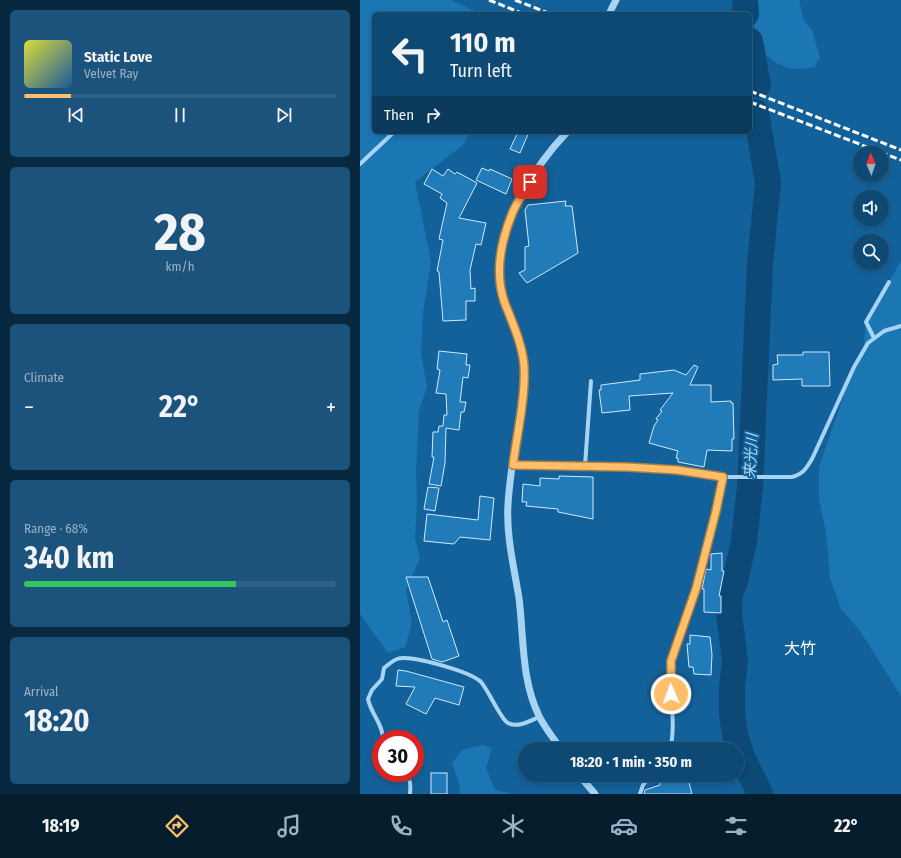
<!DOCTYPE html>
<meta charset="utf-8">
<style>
body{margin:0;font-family:"Fira Sans Condensed","Noto Sans JP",sans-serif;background:#1c537c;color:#f1f3f6;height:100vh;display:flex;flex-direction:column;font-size:15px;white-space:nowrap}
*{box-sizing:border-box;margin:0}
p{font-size:13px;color:#9bb2c5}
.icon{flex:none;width:22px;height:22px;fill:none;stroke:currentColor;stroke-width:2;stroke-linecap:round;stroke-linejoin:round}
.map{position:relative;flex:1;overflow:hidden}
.drawer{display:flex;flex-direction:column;gap:10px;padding:10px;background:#082840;width:360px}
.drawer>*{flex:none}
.top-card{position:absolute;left:12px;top:12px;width:380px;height:122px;border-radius:6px;box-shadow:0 2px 6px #0003,0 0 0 1px #2e6186;background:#0e4974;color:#f1f3f6;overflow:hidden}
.needle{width:26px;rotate:358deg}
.fabs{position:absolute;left:493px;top:146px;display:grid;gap:8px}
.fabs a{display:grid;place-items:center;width:36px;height:36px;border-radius:50%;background:#0e4974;box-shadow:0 2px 6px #0003,0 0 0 1px #2e6186;font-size:20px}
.speed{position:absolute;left:12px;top:730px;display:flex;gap:8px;font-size:20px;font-weight:700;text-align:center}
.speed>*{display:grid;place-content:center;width:52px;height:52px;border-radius:50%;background:#0e4974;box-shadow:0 2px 6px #0003,0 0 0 1px #2e6186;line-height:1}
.speed .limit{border:6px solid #d22;background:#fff;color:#111}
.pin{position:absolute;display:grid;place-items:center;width:34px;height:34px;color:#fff;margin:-17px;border-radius:8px;box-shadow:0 2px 6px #0006}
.me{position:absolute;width:44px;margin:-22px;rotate:358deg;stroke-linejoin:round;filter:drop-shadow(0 0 3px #0008)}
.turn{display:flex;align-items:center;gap:14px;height:84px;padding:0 12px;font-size:18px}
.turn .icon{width:52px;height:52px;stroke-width:2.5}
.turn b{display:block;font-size:28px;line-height:34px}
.then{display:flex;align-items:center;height:38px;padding:0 12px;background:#0003;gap:8px;font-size:15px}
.big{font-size:30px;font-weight:700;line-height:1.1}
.drawer .card{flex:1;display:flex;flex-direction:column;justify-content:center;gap:6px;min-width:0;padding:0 14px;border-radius:6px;background:#1c537c}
.drawer .dial{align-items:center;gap:0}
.dial b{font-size:52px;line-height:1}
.song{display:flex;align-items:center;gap:12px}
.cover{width:48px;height:48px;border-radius:6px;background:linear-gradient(135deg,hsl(60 70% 55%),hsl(210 70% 35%))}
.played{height:4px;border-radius:2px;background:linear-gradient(90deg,#ffbe69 15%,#2e6186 15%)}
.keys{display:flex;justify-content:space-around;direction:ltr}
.heat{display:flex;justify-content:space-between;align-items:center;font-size:22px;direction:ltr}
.charge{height:6px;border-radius:3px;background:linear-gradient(90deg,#34c759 68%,#2e6186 0)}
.trip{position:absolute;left:158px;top:742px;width:226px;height:40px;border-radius:20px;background:#0e4974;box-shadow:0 2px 6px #0003,0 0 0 1px #2e6186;font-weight:700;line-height:40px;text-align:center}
.tab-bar{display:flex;height:64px;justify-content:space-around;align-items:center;background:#061d2e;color:#9bb2c5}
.tab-bar .icon{width:28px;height:28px}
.tab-bar .on{color:#ffbe69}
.tab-bar b{font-size:18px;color:#f1f3f6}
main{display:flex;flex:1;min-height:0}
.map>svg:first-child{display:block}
.green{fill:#1b76b4}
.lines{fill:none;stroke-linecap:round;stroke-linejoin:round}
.river{stroke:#0c4976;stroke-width:26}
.building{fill:#217bb9;stroke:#cfeafd}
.minor{stroke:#a7d4f3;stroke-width:4}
.tertiary{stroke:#a7d4f3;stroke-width:7}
.rail{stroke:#fff;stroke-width:3;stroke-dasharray:7 3;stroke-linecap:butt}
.route-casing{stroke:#a67c44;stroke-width:10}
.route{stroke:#ffbe69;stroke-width:7}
.labels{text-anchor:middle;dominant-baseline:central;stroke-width:4;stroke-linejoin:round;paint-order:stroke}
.water-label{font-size:15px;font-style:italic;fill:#b3defa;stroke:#13619a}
.quarter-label{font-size:16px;fill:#fff;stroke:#13619a}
</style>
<main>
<section class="drawer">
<div class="card">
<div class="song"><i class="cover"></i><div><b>Static Love</b><p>Velvet Ray</p></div></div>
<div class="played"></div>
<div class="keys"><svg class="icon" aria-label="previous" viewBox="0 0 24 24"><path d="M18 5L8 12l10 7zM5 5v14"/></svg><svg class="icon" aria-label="pause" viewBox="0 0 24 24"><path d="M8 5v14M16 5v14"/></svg><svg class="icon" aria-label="next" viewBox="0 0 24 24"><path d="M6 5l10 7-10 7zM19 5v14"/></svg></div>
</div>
<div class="card dial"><b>28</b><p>km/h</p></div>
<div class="card"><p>Climate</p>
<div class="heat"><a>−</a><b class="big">22°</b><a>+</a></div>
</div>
<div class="card"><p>Range · 68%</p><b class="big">340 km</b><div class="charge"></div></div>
<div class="card"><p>Arrival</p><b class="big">18:20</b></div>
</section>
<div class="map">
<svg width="541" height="794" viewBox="0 0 541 794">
<rect width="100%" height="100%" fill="#13619a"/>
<!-- green -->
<g class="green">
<path d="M0,0H91L121,14H14V132H110L103,145L55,182L71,262L63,312L61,353L67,387L59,410L56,472L57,503L55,539L60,558L46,589L52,623L45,647L28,653L0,614Z"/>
<path d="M393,0H439L444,21L452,30L460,58L454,67C426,73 414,64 396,45C395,29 392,15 393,0Z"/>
<path d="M541,261V696L500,631L481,609L470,578L466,532L459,499V467L491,374L503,352L506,322Z"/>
<path d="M122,745L132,748L126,768L135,790L153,794H99L100,786L92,763L102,750Z"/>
</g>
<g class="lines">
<!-- river -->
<g class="river">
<path d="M385,0L386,14"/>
<path d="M390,41L398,85"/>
<path d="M396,112L408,183L400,263L390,487L384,541L375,581L370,594L369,614L375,661L372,686V715L376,739L383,759L400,794"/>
</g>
</g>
<!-- building -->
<g class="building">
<path d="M158,132H169L160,153L150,149Z"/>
<path d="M122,168L129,171L130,169L152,179L146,194L116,180Z"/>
<path d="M72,169L83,176L88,169L95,174L97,172L117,183L99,218L126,223L121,245L116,244L110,270L111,289L115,288V301H106V320L83,321L79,272L77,271L83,240L79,239L87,203L80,198L82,194L64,184Z"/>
<path d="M206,201L205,206H212L218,253L167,283L159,273L165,270V247L169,246L165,210L168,205Z"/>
<path d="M79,351L107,354L106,365H110L108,378L103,377L100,402H106L104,412H101L99,430L86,428L85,463L81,486L69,484L74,457H72L73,432H78L79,426H83L84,415H87L86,394L76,393L80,370L77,369Z"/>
<path d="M443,352H469L470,386H442V379L413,380V365L418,364L417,355H443Z"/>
<path d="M334,365L338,367L330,385H351V402L371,401V403H373L374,439H372V451L347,450L344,467L318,462V458H316L318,451L289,443L294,426L298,420L296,419L302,411L300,410L313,393L269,396L270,410L242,413L239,390H241V385L280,380V374L314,370L326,375Z"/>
<path d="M199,476L233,477V519L198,512V509L166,506L167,502H162L163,484L180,486V478L199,479Z"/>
<path d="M68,487L79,488L75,511L64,509Z"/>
<path d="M120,496L134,498L130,540L100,537L94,544L64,541L67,514L118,520Z"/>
<path d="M362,553V571H364L359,596H361V613L344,612V589H342L346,569L351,570V554Z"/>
<path d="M46,577H68L83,622L87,620L99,656L82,662L72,659Z"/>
<path d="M330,635L350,637L352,654L351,675L334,674L333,667H329L327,644H330Z"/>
<path d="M38,670L46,671L104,687L99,705L75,698L66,714L46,704L55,687L36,686Z"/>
<rect x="71" y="773" width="16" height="21"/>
<path d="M307,775H327L332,794H284L285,790L300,785V777Z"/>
</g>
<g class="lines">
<!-- minor -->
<g class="minor">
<path d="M0,164L34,132"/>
<path d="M514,338L506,322L529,282"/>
<path d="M153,465L267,467L317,470L363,477H432C443,474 446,469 452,459L494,367L508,343L524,331L541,326"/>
<path d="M225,466L231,381"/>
<path d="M23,739C23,724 11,714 8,699L12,690L22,679L24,668C28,665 32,661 37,659C50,654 111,672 121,682C129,691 141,720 148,723C158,728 170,721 179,717"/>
<path d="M310,749C317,725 308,687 311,661L336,589L363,477"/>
<path d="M39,773C51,776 51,783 50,794"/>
<path d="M280,794L283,785L292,775"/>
</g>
<!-- tertiary -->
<g class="tertiary">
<path d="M249,14L256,0"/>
<path d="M201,749C194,739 185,728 179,716C161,679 164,638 159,598C154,567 146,536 148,504C150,471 157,437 161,404C162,391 165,378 164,365C161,328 136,298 140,261C145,214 175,166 207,132"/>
<path d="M219,775L235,794"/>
</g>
<!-- rail -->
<g class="rail">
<path d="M129,0L164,14"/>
<path d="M155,0L191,14"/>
<path d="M390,91L541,150"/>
<path d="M390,102L541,160"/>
</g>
</g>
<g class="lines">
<defs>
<path id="route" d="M170,182C164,193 156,203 152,214C141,241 135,273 144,301C152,322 162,343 164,365C166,396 157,434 153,465L267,467L317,470L363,477L356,511L336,589L311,661V694"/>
</defs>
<!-- route casing -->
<use href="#route" class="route-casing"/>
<!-- route -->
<use href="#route" class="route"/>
</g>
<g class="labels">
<!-- water labels -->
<g class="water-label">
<text transform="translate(391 456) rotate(-87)">来光川</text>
</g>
<!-- quarter labels -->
<g class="quarter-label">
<text x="440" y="648">大竹</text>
</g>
</g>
</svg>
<div class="fabs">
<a><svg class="needle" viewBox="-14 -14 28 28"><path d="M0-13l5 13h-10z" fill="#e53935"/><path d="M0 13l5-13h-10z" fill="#9bb2c5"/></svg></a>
<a><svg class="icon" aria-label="sound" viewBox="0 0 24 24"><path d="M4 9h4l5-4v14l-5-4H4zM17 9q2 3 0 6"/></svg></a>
<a><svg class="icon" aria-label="search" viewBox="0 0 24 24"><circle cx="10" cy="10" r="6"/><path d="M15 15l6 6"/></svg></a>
</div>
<div class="speed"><div class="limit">30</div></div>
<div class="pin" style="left:170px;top:182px;background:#d93025"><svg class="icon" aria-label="arrive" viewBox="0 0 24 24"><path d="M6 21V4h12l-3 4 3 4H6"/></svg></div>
<svg class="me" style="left:311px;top:694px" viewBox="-20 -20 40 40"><circle r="17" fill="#ffbe69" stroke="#fff" stroke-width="3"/><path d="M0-11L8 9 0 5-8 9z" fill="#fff"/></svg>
<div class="trip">18:20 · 1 min · 350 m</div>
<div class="top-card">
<div class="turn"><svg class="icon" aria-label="left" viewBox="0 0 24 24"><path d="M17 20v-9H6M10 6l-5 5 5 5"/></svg><div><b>110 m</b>Turn left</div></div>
<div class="then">Then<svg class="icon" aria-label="right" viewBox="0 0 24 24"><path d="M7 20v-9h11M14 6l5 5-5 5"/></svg></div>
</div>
</div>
</main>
<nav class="tab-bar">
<b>18:19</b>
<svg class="icon on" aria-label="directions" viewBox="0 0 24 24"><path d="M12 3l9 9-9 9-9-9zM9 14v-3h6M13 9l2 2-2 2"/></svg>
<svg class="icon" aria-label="music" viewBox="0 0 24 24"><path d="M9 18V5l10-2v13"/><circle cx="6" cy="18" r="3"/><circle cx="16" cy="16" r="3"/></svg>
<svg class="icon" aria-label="phone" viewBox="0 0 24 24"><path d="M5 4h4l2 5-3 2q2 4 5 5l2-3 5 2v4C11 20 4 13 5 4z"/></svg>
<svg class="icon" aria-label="climate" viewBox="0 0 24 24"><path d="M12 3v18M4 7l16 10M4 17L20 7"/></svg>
<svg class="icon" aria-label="car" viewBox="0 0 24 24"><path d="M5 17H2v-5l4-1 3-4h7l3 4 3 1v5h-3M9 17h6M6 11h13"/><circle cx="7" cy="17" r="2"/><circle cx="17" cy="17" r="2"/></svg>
<svg class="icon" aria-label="filters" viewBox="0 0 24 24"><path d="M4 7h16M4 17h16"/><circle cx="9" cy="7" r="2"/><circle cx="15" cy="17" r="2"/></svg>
<b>22°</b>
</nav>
